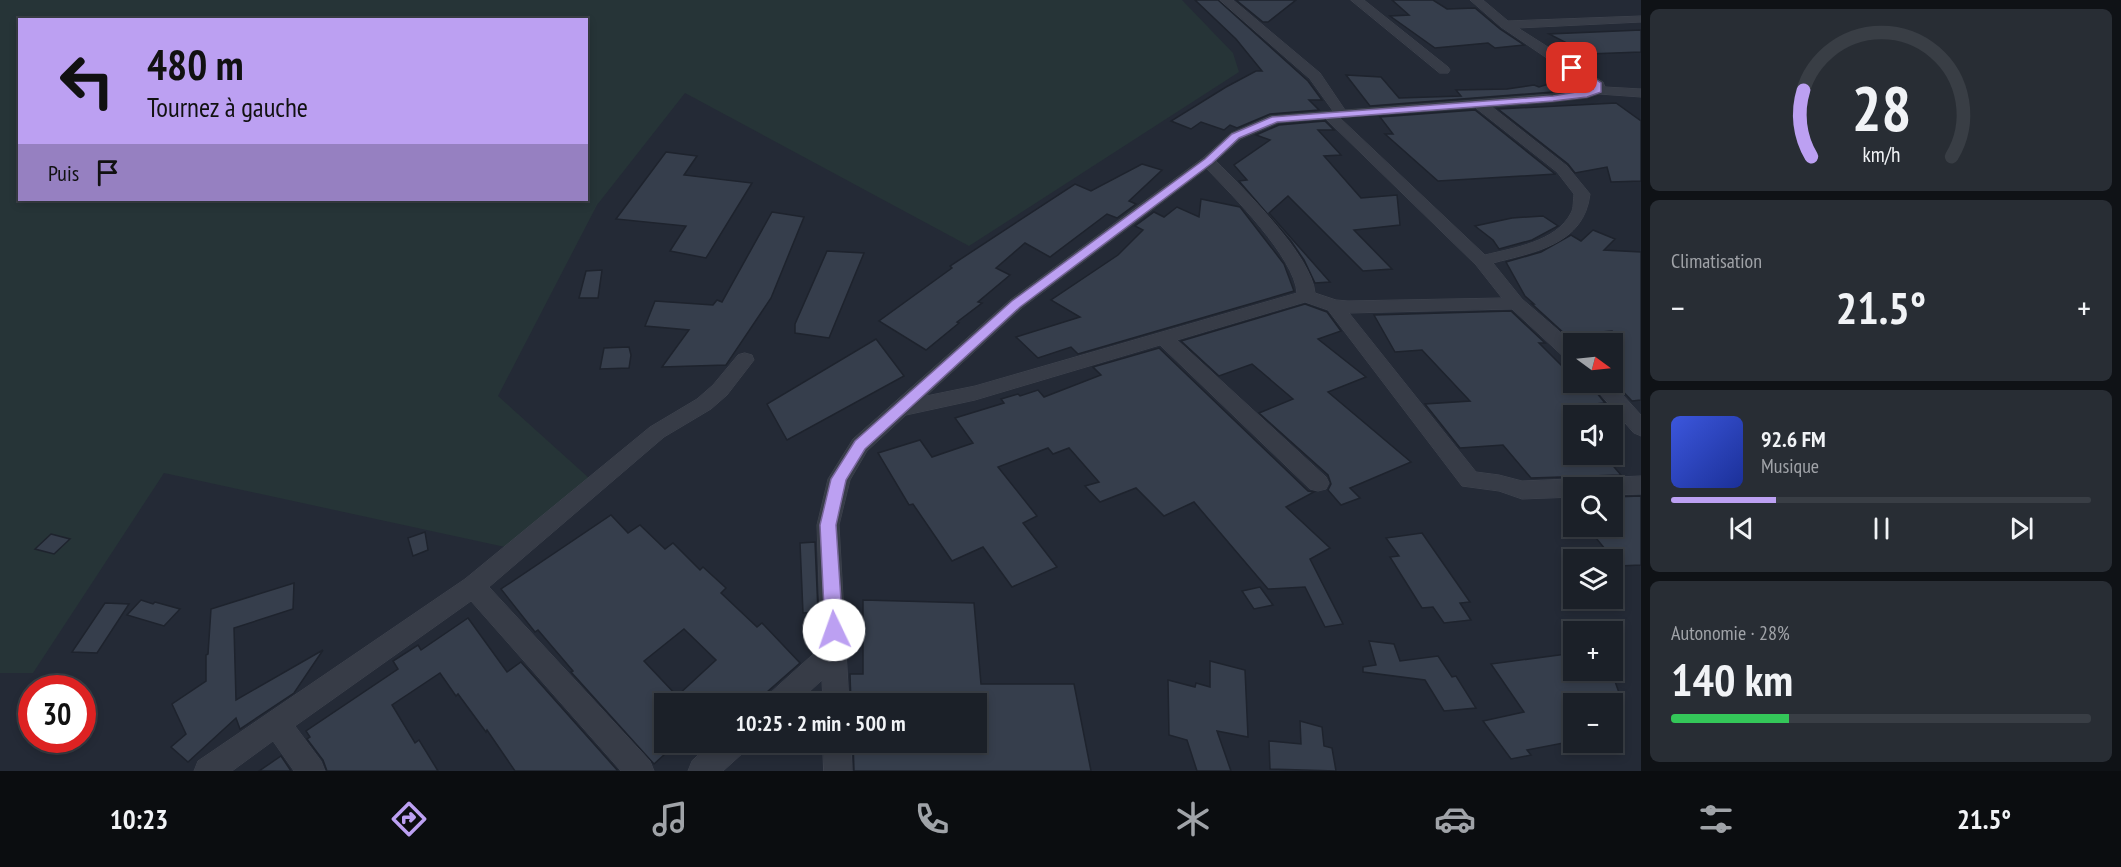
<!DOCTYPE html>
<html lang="fr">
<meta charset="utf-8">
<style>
body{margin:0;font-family:"PT Sans Narrow",sans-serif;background:#282d34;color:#f1f3f6;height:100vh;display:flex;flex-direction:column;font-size:22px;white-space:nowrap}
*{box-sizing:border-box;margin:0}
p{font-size:20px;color:#a0a3a8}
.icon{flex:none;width:33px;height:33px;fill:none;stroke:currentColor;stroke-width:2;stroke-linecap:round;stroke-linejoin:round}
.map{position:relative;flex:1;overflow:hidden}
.panel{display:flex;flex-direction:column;gap:9px;padding:9px;background:#0f1216;width:480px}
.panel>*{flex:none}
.top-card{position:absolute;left:18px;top:18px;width:570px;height:183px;border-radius:0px;box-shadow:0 3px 9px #0003,0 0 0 2px #393e45;background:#bca0f2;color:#111;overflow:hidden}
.needle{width:39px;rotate:105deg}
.tools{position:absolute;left:1563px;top:333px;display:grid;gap:12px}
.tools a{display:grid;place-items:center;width:60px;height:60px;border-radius:0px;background:#1b2028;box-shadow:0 3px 9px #0003,0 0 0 2px #393e45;font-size:30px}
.speed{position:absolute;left:18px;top:675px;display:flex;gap:12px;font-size:30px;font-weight:700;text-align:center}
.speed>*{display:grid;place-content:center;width:78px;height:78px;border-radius:50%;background:#1b2028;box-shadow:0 3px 9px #0003,0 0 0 2px #393e45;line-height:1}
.speed .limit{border:9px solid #d22;background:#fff;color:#111}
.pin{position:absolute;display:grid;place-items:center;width:51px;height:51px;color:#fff;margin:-26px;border-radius:12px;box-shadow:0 3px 9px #0006}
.me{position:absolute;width:66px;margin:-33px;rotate:357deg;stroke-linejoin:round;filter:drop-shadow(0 0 4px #0008)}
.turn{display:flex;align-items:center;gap:21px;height:126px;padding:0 30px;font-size:27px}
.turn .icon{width:78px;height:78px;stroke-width:2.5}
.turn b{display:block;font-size:42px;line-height:51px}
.then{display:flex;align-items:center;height:57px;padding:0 30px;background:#0003;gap:12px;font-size:22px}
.big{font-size:45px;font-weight:700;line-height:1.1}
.panel .widget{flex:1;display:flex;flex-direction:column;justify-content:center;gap:9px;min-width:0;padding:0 21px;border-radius:9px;background:#282d34}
.panel .dial{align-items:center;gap:0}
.dial svg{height:156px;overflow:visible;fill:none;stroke:#393e45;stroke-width:7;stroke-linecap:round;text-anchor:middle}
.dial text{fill:#f1f3f6;stroke:none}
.song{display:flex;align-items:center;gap:18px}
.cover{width:72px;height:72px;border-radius:9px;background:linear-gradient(135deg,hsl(230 70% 55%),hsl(230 70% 35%))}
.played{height:6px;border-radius:3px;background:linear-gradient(90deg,#bca0f2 25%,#393e45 25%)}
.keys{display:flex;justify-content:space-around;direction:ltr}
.heat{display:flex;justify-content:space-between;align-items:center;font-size:33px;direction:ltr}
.charge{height:9px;border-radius:4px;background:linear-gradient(90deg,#34c759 28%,#393e45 0)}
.trip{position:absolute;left:654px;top:693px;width:333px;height:60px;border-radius:0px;background:#1b2028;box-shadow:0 3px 9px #0003,0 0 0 2px #393e45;font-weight:700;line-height:60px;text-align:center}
.dock{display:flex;height:96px;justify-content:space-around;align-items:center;background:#0b0d10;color:#a0a3a8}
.dock .icon{width:42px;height:42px}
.dock .active{color:#bca0f2}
.dock b{font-size:27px;color:#f1f3f6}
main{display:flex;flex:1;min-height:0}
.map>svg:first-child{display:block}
.green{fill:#263437;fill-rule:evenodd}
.building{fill:#363e4c;stroke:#1e232d;stroke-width:1.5;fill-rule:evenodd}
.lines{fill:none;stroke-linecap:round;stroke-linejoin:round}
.minor-casing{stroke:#404550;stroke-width:1}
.minor{fill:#373c47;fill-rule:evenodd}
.route{fill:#bca0f2;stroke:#7a689d;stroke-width:1.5}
</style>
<main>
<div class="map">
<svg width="1641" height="771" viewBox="0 0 1641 771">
<rect width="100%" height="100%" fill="#242a36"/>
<!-- green -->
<path class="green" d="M0,0H1182L1233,53L1239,72L969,246L685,93L597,205L498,396L590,479L505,547L164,473L33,673H0ZM20,20H586V200H20Z"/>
<!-- building -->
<g class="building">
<path d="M1195,0H1218L1308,81L1322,100H1309L1319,110L1270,114L1237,128L1230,125L1224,130L1201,122L1191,129L1171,121L1226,87L1256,71H1262L1236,39Z"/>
<path d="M1236,0H1296L1268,22H1263Z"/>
<path d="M1392,0H1433L1447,9L1475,8L1500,29L1524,45L1495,48L1488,43L1435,48L1390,16L1409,15Z"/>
<path d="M1641,30V52L1588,54L1549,34Z"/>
<path d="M1346,75L1381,77L1399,98L1461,96L1456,90L1507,89L1534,85L1539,87L1571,77L1581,84L1574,88L1553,92L1370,106Z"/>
<path d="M1616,103L1641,121V181L1611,182L1607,167L1575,173L1568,164L1498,109Z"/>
<path d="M1475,110L1555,174H1556L1438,181L1385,134H1393L1380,117Z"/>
<path d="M1325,121L1334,130H1318L1341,155L1324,156L1361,198L1397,195L1400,225L1354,230L1392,269L1363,271L1288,196L1269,213L1330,282L1315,283L1304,260L1291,241L1239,181L1247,180L1234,165L1270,140L1256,135L1279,125Z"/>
<path d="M666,152L697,156L684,175L752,183L706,258L670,251L686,226L616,219Z"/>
<path d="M1142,164L1162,170L1129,201L1136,204L1117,218L1107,214L1050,257L1025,243L996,268L1010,275L978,302L982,303L957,322L959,323L926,350L879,321L952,268L950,266L1075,184L1091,191Z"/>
<path d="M1201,199L1240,207L1284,264L1294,291L1078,354L1071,347L1038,358L1016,337L1080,317L1051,300L1118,255L1143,230L1135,226L1154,212L1164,217L1177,207L1199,217Z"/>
<path d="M772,212L804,217L771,298L726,365L662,367L689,330L645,326L655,301L713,305L717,300L722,302Z"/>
<path d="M1543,216L1558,226L1532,240L1499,249L1493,240L1475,226L1512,218Z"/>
<path d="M1593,230L1615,239L1604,250L1641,252V400L1632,401L1612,380V331L1566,335L1532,304H1534L1525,296L1506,262L1541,252L1571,235L1581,241Z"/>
<path d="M827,251L864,253L829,338L795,333V324Z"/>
<path d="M602,270L598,298H579L586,271Z"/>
<path d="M1305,304L1327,312L1341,331L1318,339L1366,377L1328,392L1411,462L1350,488L1360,498L1341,505L1328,490L1331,484L1328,475L1259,413L1293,399L1252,364L1219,376L1181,341Z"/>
<path d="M1511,311L1545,343H1539L1574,378V382H1588L1605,403L1594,404L1605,416H1574V454H1603L1621,475L1531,478L1503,445L1460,448L1425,404L1470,401L1422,350L1395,352L1374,315Z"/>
<path d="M876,339L904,376L787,440L767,404Z"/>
<path d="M629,347L631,355L629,368L600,369L604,348Z"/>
<path d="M1159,348L1308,491L1314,492L1286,507L1330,548L1310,559L1343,624L1325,627L1305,587L1268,589L1194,502L1164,516L1136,488L1100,502L1085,486L1099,482L1069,448L1053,454L1048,448L998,467L1037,516L1023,523L1057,567L1012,587L983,547L952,561L913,504L909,505L878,453L920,440L932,457L973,443L955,418L1004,403L1001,399L1018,394L1020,396L1038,390L1044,397L1101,375L1093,367Z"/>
<path d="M1641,496V565L1619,566L1591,532L1612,531V497Z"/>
<path d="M611,515L628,533L640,525L665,549L673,543L700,570L703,567L726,588L721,593L757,627L762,623L800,663L766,693L762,704H664V742H678L654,764L571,672L573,671L538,630L535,632L501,589ZM684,629L716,660L677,696L644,661Z"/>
<path d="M425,532L428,550L413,556L408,538Z"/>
<path d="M1422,533L1470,602L1460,603L1471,620L1444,623L1433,607L1422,608L1390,557L1399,556L1386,538Z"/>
<path d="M51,534L70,539L54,554L35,549Z"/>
<path d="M815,542L818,612L803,613L800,543Z"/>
<path d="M294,583L293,609L234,628L236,700L323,650L294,693L240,729L236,718L188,762L171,747L186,734L172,704L206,681V655L208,654L211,609Z"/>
<path d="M1260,587L1273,605L1254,609L1242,591Z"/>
<path d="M141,600L153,604L155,602L180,609L164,626L127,615Z"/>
<path d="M863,600L974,603L981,684H1074L1091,771H854L853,742H976V704H851L850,674H863Z"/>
<path d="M105,603L129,604L97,653L72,652Z"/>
<path d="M468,618L507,672L521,662L618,771H515L487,730L486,732L458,694L456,696L440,673L392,705L415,743L419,740L438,771H327L323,760L307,739L310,737L306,731L398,669L393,661L418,645L421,650Z"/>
<path d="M1369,641L1394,644L1400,661L1438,656L1452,677L1456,676L1476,708L1444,711L1425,680L1363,672V667L1376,665Z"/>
<path d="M1574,653V670H1611L1623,704H1574V741L1527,750L1531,755L1511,759L1483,721L1524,712L1491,664Z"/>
<path d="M1210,661L1245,670L1248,737L1217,731L1231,771H1197L1187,740L1169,735L1168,680L1195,687L1196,683L1210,687Z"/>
<path d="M1300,721L1322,727L1324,746L1332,748L1336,771L1270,769L1269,741L1301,744Z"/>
<path d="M281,756L291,771H259Z"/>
</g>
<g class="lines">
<defs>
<g id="minor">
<path d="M1220,0H1233L1320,73L1345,110L1553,94L1591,88L1501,27L1470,0H1483L1508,21L1641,16V22L1518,28L1603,82L1605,87L1641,89V97L1599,94L1587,98L1553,102L1492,107L1567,166L1590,194C1584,245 1534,252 1493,263L1522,299L1574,344V361L1567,360L1512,309L1349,313L1476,472L1499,475L1522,481L1641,476V494L1612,495V488H1574V497L1522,499L1499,491L1462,486L1328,310L1305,302L1177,340L1326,477L1329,483L1326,489L1318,491L1310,489L1160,345L975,400L906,415L867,451L850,480L839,525L849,704H823L822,680L796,704H764L768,695L821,647L817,525L828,479L853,439L1010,300L1203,158L1231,133L1270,116L1333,111L1310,79ZM1476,108L1557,172L1574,194C1573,200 1574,208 1571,213C1556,242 1513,248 1485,255L1340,118ZM1326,119L1476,265L1502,298L1348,301L1336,300L1315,293C1312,256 1243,188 1216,161L1241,139L1278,123ZM1207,169C1232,195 1295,258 1297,293L975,386L926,396L1022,308Z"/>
<path d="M1351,0H1364L1448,67L1450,70L1448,73H1440Z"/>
<path d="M745,353L752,355L754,360L727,395L711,409L664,437L489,587L650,761L654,771H621L471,601L295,726L321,761L325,771H294L273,741L232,771H194L198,761L465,579L650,427L697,399L713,385L738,355Z"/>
<path d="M1590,382H1611L1641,415V436L1634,433Z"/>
<path d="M713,742H747L744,752L723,771H688L692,761Z"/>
<path d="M823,742H851L852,771H824Z"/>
</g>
</defs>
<!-- minor casing -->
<use href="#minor" class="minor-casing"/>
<!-- minor -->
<use href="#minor" class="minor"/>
</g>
<!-- route -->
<path class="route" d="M1569,66H1576L1601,83V92L1587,97L1553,101L1277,122L1239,138L1212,163L1020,307L865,449L846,480L836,525L843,630L840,635L834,638L828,635L825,630L820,525L831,479L855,441L1012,301L1205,159L1232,134L1272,117L1553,96L1593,89V86L1569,70Z"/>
</svg>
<div class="tools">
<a><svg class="needle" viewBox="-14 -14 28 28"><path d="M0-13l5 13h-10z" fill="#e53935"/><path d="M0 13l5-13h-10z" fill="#a0a3a8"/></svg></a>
<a><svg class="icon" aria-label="sound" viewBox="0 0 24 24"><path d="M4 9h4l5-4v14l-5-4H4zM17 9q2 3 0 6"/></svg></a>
<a><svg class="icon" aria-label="search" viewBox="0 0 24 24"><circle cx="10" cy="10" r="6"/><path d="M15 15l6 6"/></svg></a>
<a><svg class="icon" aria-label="layers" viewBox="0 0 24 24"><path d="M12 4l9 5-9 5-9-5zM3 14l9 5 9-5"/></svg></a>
<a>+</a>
<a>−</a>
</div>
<div class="speed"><div class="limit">30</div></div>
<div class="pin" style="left:1572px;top:68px;background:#d93025"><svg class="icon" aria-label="arrive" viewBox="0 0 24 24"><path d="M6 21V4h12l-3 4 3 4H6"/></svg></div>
<svg class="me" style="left:834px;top:630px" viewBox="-20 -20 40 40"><circle r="19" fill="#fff"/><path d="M0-13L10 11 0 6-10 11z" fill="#bca0f2"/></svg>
<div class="trip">10:25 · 2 min · 500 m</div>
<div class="top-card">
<div class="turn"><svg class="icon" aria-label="left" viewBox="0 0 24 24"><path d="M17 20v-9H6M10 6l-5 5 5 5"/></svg><div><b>480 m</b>Tournez à gauche</div></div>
<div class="then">Puis<svg class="icon" aria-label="arrive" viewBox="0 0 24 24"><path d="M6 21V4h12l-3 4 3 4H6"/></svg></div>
</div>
</div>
<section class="panel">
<div class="widget dial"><svg viewBox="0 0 100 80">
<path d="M14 69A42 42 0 1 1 86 69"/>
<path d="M14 69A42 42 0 0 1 10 35" stroke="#bca0f2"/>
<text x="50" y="56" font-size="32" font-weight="700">28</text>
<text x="50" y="72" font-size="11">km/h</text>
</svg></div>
<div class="widget"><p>Climatisation</p>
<div class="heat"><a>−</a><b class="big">21.5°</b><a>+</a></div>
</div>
<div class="widget">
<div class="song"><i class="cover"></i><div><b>92.6 FM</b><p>Musique</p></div></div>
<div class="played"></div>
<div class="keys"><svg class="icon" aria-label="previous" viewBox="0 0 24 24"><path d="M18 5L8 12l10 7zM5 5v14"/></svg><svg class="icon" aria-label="pause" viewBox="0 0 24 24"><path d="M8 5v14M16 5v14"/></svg><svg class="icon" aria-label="next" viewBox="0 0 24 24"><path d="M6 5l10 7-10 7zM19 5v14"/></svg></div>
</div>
<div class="widget"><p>Autonomie · 28%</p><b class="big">140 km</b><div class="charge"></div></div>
</section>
</main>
<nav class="dock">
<b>10:23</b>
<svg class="icon active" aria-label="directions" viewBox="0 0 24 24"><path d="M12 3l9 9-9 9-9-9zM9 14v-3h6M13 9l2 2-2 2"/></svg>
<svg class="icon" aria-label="music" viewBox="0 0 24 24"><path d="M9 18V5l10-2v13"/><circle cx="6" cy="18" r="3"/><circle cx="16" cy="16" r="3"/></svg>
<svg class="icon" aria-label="phone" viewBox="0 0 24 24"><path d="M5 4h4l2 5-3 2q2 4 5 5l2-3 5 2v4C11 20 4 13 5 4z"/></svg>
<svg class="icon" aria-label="climate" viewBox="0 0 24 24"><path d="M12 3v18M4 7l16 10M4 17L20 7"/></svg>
<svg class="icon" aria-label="car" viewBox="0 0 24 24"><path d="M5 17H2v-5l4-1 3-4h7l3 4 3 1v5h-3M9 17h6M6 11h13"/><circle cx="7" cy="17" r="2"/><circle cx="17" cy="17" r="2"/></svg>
<svg class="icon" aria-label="filters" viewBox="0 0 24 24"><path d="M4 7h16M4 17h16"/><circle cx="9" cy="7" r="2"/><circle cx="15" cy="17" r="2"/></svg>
<b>21.5°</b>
</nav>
